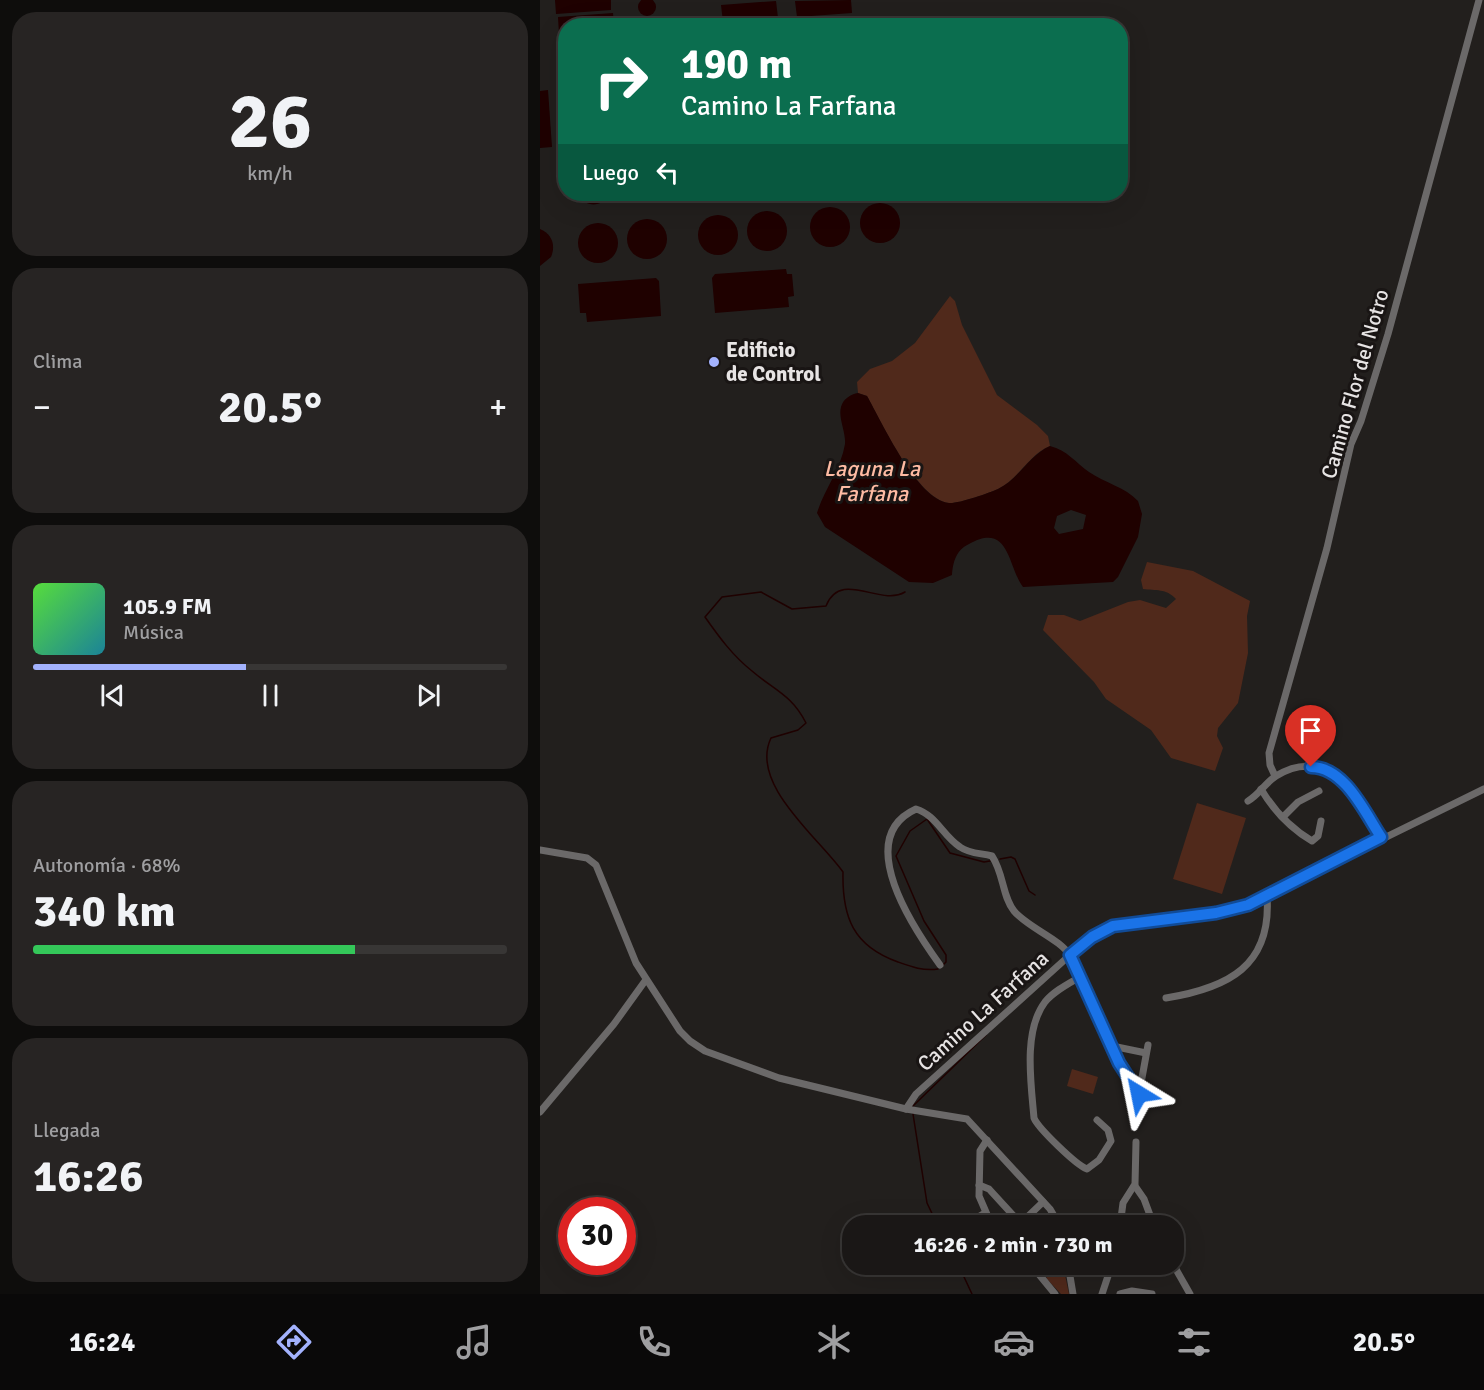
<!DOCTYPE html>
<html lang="es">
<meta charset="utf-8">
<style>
body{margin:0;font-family:Signika,sans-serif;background:#272423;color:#f1f3f6;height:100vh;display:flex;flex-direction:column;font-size:22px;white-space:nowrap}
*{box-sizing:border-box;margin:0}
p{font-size:20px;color:#9f9fa1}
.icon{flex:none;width:33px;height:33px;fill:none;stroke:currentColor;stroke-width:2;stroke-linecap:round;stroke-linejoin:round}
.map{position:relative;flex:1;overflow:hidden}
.sheet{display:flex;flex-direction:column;gap:12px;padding:12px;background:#0e0d0c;width:540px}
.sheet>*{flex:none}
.guide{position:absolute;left:18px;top:18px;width:570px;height:183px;border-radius:24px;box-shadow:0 6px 24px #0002,0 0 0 2px #383635;background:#0b6e4f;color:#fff;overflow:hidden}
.speed{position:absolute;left:18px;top:1197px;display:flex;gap:12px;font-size:30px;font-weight:700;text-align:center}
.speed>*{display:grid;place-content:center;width:78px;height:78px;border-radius:50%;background:#1a1716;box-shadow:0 6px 24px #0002,0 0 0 2px #383635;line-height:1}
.speed .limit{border:9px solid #d22;background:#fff;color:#111}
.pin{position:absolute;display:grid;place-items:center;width:51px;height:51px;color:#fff;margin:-62px -26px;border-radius:50% 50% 50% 0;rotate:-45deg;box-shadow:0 0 6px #0007}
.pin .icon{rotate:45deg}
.me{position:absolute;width:66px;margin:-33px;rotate:325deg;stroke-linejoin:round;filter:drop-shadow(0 0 4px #0008)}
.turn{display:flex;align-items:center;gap:21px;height:126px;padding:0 24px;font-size:27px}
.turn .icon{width:78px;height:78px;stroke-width:2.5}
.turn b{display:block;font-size:42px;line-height:51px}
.then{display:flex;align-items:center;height:57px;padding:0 24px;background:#0003;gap:12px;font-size:22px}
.big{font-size:45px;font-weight:800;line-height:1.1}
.sheet .tile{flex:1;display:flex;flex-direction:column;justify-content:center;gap:9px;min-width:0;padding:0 21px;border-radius:24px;background:#272423}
.sheet .dial{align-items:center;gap:0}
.dial b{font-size:78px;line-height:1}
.song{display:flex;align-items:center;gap:18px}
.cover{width:72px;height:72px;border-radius:9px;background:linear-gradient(135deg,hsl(110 70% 55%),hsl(190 70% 35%))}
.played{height:6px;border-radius:3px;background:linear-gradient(90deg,#a3b2fd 45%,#383635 45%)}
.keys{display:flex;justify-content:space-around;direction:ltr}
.heat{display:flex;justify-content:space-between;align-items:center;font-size:33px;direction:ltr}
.charge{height:9px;border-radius:4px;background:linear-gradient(90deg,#34c759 68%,#383635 0)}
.trip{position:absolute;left:302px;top:1215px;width:342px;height:60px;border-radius:24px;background:#1a1716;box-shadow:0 6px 24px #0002,0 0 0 2px #383635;font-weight:800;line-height:60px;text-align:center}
.tabs{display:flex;height:96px;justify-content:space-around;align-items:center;background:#0a0909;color:#9f9fa1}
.tabs .icon{width:42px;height:42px}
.tabs .current{color:#a3b2fd}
.tabs b{font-size:27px;color:#f1f3f6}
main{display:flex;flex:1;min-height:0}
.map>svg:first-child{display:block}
.green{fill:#50291b}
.water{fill:#1f0100;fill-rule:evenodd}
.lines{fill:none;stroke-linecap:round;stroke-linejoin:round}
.stream{stroke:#1f0100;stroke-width:1.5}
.street{stroke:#6b6969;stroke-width:7}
.route-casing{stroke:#114b97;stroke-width:15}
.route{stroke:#1a73e8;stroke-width:10}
.poi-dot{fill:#a3b2fd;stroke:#191514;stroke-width:2}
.labels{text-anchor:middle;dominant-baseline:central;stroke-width:6;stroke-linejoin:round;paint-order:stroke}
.poi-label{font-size:21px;font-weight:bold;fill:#e7e4e4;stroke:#191514;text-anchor:start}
.street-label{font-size:21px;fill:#e7e4e4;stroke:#191514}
.water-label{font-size:22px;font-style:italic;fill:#febba3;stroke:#191514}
</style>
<main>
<section class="sheet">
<div class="tile dial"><b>26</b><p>km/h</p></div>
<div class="tile"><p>Clima</p>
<div class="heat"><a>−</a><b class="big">20.5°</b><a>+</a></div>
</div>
<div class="tile">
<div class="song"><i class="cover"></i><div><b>105.9 FM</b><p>Música</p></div></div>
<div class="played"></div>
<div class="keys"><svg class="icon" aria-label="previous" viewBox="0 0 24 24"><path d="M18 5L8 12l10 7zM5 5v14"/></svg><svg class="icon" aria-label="pause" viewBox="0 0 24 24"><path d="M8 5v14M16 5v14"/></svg><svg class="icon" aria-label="next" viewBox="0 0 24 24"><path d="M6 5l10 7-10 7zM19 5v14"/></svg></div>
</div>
<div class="tile"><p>Autonomía · 68%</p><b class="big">340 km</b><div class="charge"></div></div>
<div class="tile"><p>Llegada</p><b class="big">16:26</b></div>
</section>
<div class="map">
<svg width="944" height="1294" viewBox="0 0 944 1294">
<rect width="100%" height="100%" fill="#221f1d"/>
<!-- green -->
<g class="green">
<path d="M410,296L415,301L422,325L457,395L497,425L508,436L510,446C488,455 479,479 458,489C449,493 418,504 409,503C378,500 341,422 327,396L318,393L317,382L330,369L352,361L375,343Z"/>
<path d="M607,562L653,571L710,601L707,616L708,653L698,703L678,728L677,736L683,748L675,771L631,758L611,730L566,699L554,682L503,630L508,615H524L540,621L588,602L600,600L626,608L636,599C626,588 616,591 603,589L601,580Z"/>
<path d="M657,803L706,818L682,894L633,879Z"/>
<path d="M532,1069L558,1077L553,1094L527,1086Z"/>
<path d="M521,1265H523L529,1294H521L506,1278Z"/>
</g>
<!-- water -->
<g class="water">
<circle cx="107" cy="7" r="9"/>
<path d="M15,0H71V10L16,14Z"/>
<path d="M311,0L312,13L257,17L255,1Z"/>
<path d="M236,1L238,18L183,22L181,5Z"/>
<path d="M73,13L74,25L26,26L25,33L19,34L18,17Z"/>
<path d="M8,90L12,147L0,148V91Z"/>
<path d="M36,194H71C61,208 46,208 36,194Z"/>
<circle cx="340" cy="223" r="20"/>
<circle cx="290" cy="227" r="20"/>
<circle cx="227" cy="231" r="20"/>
<circle cx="178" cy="235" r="20"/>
<circle cx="107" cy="239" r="20"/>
<circle cx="58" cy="243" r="20"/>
<path d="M0,229C12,234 16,245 11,257L0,266Z"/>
<path d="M246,269L247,274H252L254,296L248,297L249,307L175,313L172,278L175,274Z"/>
<path d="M116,278L119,281L121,316L47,322L46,313H40L38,284Z"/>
<path d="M318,393L327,396C342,422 377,500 409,503C418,504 449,493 458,489C479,479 489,455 510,446C527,450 536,463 549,472C565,483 585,487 598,501L602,514L598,537L578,577L573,582L483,587C468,568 470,521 429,544C416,550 413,562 412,575L393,583L369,582L285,527L277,513C284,490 301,469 305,444C306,432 298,418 301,407C303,399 311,394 318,393ZM531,510L546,515L543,529L519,534L514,528L517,516Z"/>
</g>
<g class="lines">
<!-- stream -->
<g class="stream">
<path d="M365,592C340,607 301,569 286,606L252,609L221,592L182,597L165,617C179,637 193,656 212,671C234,690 252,695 266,723L258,730L231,738C209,784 279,838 303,872C302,917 313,946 358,962C372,967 383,971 398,969"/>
<path d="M460,859L471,857L475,859L489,891L495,895"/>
<path d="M402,966L406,962V955L384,921L356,856L370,831L387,819L410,853L444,862L450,861"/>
<path d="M373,1106L446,1035"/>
<path d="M373,1114L387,1203L398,1226"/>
<path d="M418,1264L432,1294"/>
</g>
<!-- street -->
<g class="street">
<path d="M735,776L730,765L729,753L787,548L811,444L821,421L848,334L939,0"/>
<path d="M721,789C734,811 750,828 772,841L778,836L781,821"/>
<path d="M708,801C719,795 725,783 736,776C790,743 816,800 841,837"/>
<path d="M743,817L758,802L779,791"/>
<path d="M0,850L47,858L56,865L96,963L140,1031L150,1041L165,1051L239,1078L366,1109L427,1119L510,1209L520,1226"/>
<path d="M400,965C374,929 312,838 376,809C396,815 403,836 420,847C430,854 441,853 452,856C464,874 462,896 474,911C488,928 521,939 531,957C546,984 579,1079 600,1091"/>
<path d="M540,977C528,984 514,991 505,1002C483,1031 491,1083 494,1118C498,1128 536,1165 547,1169L559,1160L571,1141L568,1130L557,1120"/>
<path d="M626,998C688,988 732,966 727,896"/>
<path d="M608,1045L599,1094L612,1098"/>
<path d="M572,1046L606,1053"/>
<path d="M366,1109L376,1094L530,955L565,929L592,922L676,913L708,905L944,789"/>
<path d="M0,1112L74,1024L105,981"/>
<path d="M447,1140L440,1151L439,1196L452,1226"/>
<path d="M439,1185L449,1189L480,1223"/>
<path d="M595,1186L604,1199L614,1226"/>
<path d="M582,1216L598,1219L612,1226"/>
<path d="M423,1226L445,1213"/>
<path d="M478,1226L503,1202"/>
<path d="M580,1226L583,1203L595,1184L596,1142"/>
<path d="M486,1264L497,1272L515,1294"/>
<path d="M528,1264L533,1294"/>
<path d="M633,1264L650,1294"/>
<path d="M562,1294L572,1264"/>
<path d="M580,1294L592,1291L612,1294"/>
</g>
</g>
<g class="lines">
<defs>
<path id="route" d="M599,1094L579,1063L530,955L552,937L573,926L676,913L708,905L841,837C825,813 805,767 771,767"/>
</defs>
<!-- route casing -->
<use href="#route" class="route-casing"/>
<!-- route -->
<use href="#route" class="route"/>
</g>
<!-- markers -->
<circle class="poi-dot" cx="174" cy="362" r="6"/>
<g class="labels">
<!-- poi labels -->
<g class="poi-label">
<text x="186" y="350">Edificio<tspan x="186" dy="24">de Control</tspan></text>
</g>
<!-- street labels -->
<g class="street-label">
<text transform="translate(815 384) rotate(-74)">Camino Flor del Notro</text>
<text transform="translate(443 1011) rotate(-42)">Camino La Farfana</text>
</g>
<!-- water labels -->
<g class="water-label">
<text x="332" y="468">Laguna La<tspan x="332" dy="25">Farfana</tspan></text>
</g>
</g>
</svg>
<div class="speed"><div class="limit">30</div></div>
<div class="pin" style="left:771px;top:767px;background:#d93025"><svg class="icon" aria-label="arrive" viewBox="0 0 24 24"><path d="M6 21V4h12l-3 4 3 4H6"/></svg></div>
<svg class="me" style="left:599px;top:1094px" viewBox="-20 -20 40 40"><path d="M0-17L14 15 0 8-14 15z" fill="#1a73e8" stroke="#fff" stroke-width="4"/></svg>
<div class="trip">16:26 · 2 min · 730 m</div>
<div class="guide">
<div class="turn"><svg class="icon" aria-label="right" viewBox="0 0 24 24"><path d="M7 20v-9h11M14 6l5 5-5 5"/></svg><div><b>190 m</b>Camino La Farfana</div></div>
<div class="then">Luego<svg class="icon" aria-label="left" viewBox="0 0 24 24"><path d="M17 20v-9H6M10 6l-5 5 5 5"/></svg></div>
</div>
</div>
</main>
<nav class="tabs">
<b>16:24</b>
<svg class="icon current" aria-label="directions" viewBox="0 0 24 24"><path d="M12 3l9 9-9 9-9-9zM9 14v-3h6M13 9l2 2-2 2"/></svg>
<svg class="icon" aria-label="music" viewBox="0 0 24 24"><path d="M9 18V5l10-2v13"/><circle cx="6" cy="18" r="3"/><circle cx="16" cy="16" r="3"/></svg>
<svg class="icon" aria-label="phone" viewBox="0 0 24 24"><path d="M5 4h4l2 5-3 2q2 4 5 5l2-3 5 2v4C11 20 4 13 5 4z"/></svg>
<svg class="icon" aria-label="climate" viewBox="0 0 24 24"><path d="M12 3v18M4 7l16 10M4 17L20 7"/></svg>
<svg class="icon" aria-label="car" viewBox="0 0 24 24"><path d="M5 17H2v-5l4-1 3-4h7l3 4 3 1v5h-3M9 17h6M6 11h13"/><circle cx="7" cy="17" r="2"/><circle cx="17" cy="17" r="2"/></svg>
<svg class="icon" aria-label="filters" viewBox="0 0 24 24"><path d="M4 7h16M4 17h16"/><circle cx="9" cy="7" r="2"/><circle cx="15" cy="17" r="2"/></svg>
<b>20.5°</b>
</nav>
